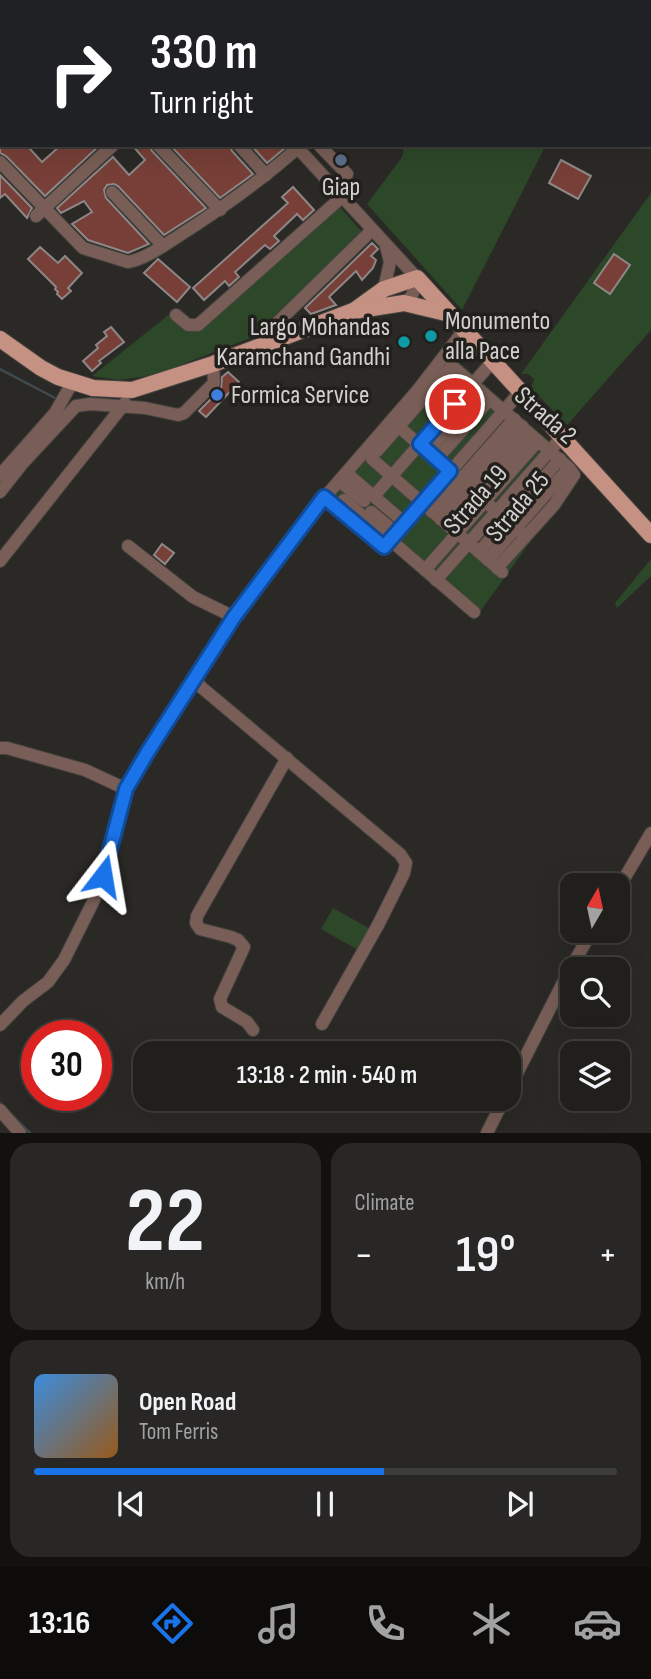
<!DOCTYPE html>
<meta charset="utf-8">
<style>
body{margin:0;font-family:"Sofia Sans Condensed",sans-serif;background:#282725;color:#f1f3f6;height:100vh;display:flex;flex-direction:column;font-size:26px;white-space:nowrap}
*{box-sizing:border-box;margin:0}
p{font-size:23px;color:#a2a2a3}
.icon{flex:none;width:38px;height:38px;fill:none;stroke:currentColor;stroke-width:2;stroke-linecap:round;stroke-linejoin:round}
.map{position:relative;height:1133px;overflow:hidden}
.side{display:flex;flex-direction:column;gap:10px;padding:10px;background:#12110f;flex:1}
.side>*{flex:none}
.banner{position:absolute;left:0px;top:0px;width:651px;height:147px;box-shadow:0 7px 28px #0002,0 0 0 2px #3d3d3b;background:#202124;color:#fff;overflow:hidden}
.needle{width:46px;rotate:9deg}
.buttons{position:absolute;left:560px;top:873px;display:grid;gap:14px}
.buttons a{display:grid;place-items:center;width:70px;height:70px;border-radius:14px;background:#201f1c;box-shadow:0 7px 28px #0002,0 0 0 2px #3d3d3b;font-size:35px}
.speed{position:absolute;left:21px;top:1020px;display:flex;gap:14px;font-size:35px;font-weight:700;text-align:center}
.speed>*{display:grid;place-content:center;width:91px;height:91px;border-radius:50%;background:#201f1c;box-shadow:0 7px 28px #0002,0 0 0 2px #3d3d3b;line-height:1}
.speed .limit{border:10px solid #d22;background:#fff;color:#111}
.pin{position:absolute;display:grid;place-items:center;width:60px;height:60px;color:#fff;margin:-30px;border:4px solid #fff;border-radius:50%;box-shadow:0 2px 7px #0007}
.me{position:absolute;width:77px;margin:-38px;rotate:14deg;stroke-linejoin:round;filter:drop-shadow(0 0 5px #0008)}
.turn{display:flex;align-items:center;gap:24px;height:147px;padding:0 35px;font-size:32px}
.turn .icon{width:91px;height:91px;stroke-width:2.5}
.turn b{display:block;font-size:49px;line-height:60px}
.big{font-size:52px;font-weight:600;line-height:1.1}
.side .widget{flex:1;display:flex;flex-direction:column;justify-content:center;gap:10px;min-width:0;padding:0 24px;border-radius:21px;background:#282725}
.side .dial{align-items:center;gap:0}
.dial b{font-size:91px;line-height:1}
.song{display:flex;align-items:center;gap:21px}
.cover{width:84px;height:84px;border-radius:10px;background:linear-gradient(135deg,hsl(210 70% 55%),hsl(30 70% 35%))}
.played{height:7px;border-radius:4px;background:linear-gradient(90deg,#1a73e8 60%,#3d3d3b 60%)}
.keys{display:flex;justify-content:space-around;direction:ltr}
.heat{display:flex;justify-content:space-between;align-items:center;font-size:38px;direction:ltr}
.side .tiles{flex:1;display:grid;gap:10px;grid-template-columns:1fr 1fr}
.widget:last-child{grid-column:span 2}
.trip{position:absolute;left:133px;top:1041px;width:388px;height:70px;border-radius:21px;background:#201f1c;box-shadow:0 7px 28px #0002,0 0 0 2px #3d3d3b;font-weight:600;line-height:70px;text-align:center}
.menu{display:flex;height:112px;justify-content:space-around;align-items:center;background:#0d0c0b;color:#a2a2a3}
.menu .icon{width:49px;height:49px}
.menu .on{color:#1a73e8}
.menu b{font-size:32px;color:#f1f3f6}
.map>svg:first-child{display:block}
.green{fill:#2d4729}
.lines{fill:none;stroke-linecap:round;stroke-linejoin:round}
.stream{stroke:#3f4b50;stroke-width:2.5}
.building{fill:#773f37;stroke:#8d8887;stroke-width:2}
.minor-casing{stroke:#464441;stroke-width:14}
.major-casing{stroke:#464441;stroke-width:18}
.minor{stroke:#785e56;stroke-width:12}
.major{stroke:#c59182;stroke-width:16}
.route-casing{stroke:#114b97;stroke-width:18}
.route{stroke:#1a73e8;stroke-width:12}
.service-dot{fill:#5c6f8a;stroke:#22201d;stroke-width:2.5}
.culture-dot{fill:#0f9aa8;stroke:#22201d;stroke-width:2.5}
.shop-dot{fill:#3f7fe0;stroke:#22201d;stroke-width:2.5}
.labels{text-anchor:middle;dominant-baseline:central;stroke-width:7;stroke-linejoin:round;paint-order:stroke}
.poi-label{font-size:26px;fill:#d3d1cf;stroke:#22201d;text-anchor:start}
.street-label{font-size:26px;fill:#d3d1cf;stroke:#22201d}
</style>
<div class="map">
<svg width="651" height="1133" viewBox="0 0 651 1133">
<rect width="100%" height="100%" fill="#2b2926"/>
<!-- green -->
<g class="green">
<path d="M401,145H546L462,310L367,204L402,157L404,148Z"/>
<path d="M651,193V330L567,425L531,388L534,379L528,374H521Z"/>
<path d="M337,204L364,234L266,332L165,371L142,377L117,380L92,376L171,313L191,329Z"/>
<path d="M453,357L582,470L474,620L329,495Z"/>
<path d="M651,559V576L617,608L615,603Z"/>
<path d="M333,908L372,930L360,951L321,929Z"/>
</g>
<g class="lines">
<!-- stream -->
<g class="stream">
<path d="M0,369L55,398"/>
<path d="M0,1103L30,1133"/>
</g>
</g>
<!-- building -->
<g class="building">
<path d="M0,145H33L30,149L42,162L61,145H100L45,196L6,156L0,153Z"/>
<path d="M132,145H149L152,151L206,208L164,235L118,186L114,184L107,185L104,190L106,198L149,244L128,253L88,240L72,224L92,212L84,201L61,213L57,208L113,157L129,175L145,160Z"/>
<path d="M170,145H230L232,151L253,174L220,198Z"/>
<path d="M251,145H282L285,148L267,163Z"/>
<path d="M561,160L591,176L578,199L549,183Z"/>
<path d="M0,175L32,208L27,218L5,194L0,198Z"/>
<path d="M293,187L314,210L303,220L297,214L274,236L279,241L270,249L265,245L235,272L239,277L229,286L225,281L204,300L193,288L288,203L282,197Z"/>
<path d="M372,243L378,249L371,256L376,260L373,268L362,280L356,271L329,297L336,305L311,314L305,308Z"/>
<path d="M40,247L58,263L65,256L82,273L68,288L71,291L62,299L57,294L58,292L55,289L56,287L28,259Z"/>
<path d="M614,254L630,265L610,294L594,283Z"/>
<path d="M158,259L190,287L177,302L144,273Z"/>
<path d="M111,327L124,342L99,361L101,363L92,371L83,361L98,348L96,345L107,336L104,332Z"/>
<path d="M228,372L239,382L206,417L199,411L221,389L222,377Z"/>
<path d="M162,544L174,553L165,564L154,555Z"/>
</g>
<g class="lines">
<defs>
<g id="minor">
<path d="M106,0L108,2"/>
<path d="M162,0L163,2"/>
<path d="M218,0L220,2"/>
<path d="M323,0L325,2"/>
<path d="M483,0L486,2"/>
<path d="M28,2L30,0"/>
<path d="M149,2L151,0"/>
<path d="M270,2L272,0"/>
<path d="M457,2L459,0"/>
<path d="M0,27L2,25"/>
<path d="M649,117L651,119"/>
<path d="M0,133L2,132"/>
<path d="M158,145L220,210"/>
<path d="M239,145L266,175"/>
<path d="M295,145L417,278L412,296L404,303"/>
<path d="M320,146L347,174L339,194"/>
<path d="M0,162L83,248L128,262C145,259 163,246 177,237C221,209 262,180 301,145"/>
<path d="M112,192L163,246"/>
<path d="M36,216L113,145"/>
<path d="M384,289L390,262L386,246"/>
<path d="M176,315L188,325H198L342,197"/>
<path d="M270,342L274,326L372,230"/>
<path d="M399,427L525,536"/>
<path d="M377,451L452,366L569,468L574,475L554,505L497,568"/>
<path d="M428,451L481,391"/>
<path d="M372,459L502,572"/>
<path d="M437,459L490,399"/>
<path d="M0,475L55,413L72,383"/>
<path d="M0,492L22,464L76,406L90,404L145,408L178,415L184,413L214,383L213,364"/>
<path d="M374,496L493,361"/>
<path d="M325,497L384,547L521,391"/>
<path d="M344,500L474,612"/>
<path d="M364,501L343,484L350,476L405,523"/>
<path d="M371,512L388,526"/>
<path d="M432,512L514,419"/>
<path d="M440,519L522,426"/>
<path d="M449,526L530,434"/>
<path d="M128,546L193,597L234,617"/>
<path d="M479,552L560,459"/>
<path d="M488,560L569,468"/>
<path d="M0,561L125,403"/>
<path d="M425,570L538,441"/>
<path d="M436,580L562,437"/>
<path d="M195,679L201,687L400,854L406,863L404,873L378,925L322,1024"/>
<path d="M0,748H7L85,770L126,789"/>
<path d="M618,889L651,833"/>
<path d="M0,1025L23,1001L48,982L64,960L94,900L126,789L213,649L286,546L325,497L417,391L465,329"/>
<path d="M253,1030L247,1022L222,1007L220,999L244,947L238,940L231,937L200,929L196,923L197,916L287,758"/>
<path d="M509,1089L570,969L592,931"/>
<path d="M0,1110L20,1133"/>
<path d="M487,1133L504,1099"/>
</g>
<g id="major">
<path d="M355,310L384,289L417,278L651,535"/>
<path d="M0,339L41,368L58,377L93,388L132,390L213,364L353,311L404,303L450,314"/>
</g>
</defs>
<!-- minor casing -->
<use href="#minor" class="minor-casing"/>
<!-- major casing -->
<use href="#major" class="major-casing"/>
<!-- minor -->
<use href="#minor" class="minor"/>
<!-- major -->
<use href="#major" class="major"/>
</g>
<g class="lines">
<defs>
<path id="route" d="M103,876L126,789L147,753L234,617L324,497L384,547L450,471L420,444L455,404"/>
</defs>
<!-- route casing -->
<use href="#route" class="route-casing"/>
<!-- route -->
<use href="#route" class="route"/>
</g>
<!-- markers -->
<circle class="service-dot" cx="341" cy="160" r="7"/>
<g class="culture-dot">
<circle cx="431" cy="336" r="7"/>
<circle cx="404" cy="342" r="7"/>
</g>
<circle class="shop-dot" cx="217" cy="395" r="7"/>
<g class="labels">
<!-- poi labels -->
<g class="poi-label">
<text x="341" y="187" text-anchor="middle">Giap</text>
<text x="445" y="321">Monumento<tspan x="445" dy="30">alla Pace</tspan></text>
<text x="390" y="327" text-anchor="end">Largo Mohandas<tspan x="390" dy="30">Karamchand Gandhi</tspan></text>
<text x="231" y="395">Formica Service</text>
</g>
<!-- street labels -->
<g class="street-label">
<text transform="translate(545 416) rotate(41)">Strada 2</text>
<text transform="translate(476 500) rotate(-49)">Strada 19</text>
<text transform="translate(518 507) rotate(-50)">Strada 25</text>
</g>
</g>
</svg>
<div class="buttons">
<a><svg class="needle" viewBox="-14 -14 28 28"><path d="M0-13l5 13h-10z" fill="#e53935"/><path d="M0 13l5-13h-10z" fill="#a2a2a3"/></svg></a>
<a><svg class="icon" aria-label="search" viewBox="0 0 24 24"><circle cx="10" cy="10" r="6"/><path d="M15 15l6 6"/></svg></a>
<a><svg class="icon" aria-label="layers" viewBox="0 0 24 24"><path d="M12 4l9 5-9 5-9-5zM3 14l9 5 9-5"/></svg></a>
</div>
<div class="speed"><div class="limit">30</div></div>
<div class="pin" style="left:455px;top:404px;background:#d93025"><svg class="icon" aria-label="arrive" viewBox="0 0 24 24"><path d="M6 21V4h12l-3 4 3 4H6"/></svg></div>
<svg class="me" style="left:103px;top:876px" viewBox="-20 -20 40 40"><path d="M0-17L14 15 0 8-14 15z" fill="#1a73e8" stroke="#fff" stroke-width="4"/></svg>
<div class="trip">13:18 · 2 min · 540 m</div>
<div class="banner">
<div class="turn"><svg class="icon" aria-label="right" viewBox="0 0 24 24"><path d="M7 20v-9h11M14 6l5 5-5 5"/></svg><div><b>330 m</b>Turn right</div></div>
</div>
</div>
<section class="side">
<div class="tiles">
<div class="widget dial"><b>22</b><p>km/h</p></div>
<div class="widget"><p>Climate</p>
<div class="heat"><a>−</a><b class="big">19°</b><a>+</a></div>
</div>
<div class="widget">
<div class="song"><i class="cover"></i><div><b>Open Road</b><p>Tom Ferris</p></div></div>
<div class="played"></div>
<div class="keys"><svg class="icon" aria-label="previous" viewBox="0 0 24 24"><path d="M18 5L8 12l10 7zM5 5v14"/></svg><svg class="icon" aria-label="pause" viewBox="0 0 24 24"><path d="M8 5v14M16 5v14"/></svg><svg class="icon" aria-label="next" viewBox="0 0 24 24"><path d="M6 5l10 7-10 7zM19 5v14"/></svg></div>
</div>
</div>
</section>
<nav class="menu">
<b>13:16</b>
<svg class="icon on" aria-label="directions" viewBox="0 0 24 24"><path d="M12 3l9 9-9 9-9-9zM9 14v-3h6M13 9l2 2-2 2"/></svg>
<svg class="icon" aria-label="music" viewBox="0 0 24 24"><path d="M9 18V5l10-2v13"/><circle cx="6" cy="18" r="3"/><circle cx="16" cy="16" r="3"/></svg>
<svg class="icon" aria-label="phone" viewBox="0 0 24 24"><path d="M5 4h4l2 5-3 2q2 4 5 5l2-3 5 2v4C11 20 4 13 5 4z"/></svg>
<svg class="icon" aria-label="climate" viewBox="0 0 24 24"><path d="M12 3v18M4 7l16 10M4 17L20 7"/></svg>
<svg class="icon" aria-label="car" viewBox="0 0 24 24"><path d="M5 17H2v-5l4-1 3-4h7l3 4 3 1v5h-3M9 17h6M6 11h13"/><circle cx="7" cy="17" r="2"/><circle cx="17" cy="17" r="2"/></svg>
</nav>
